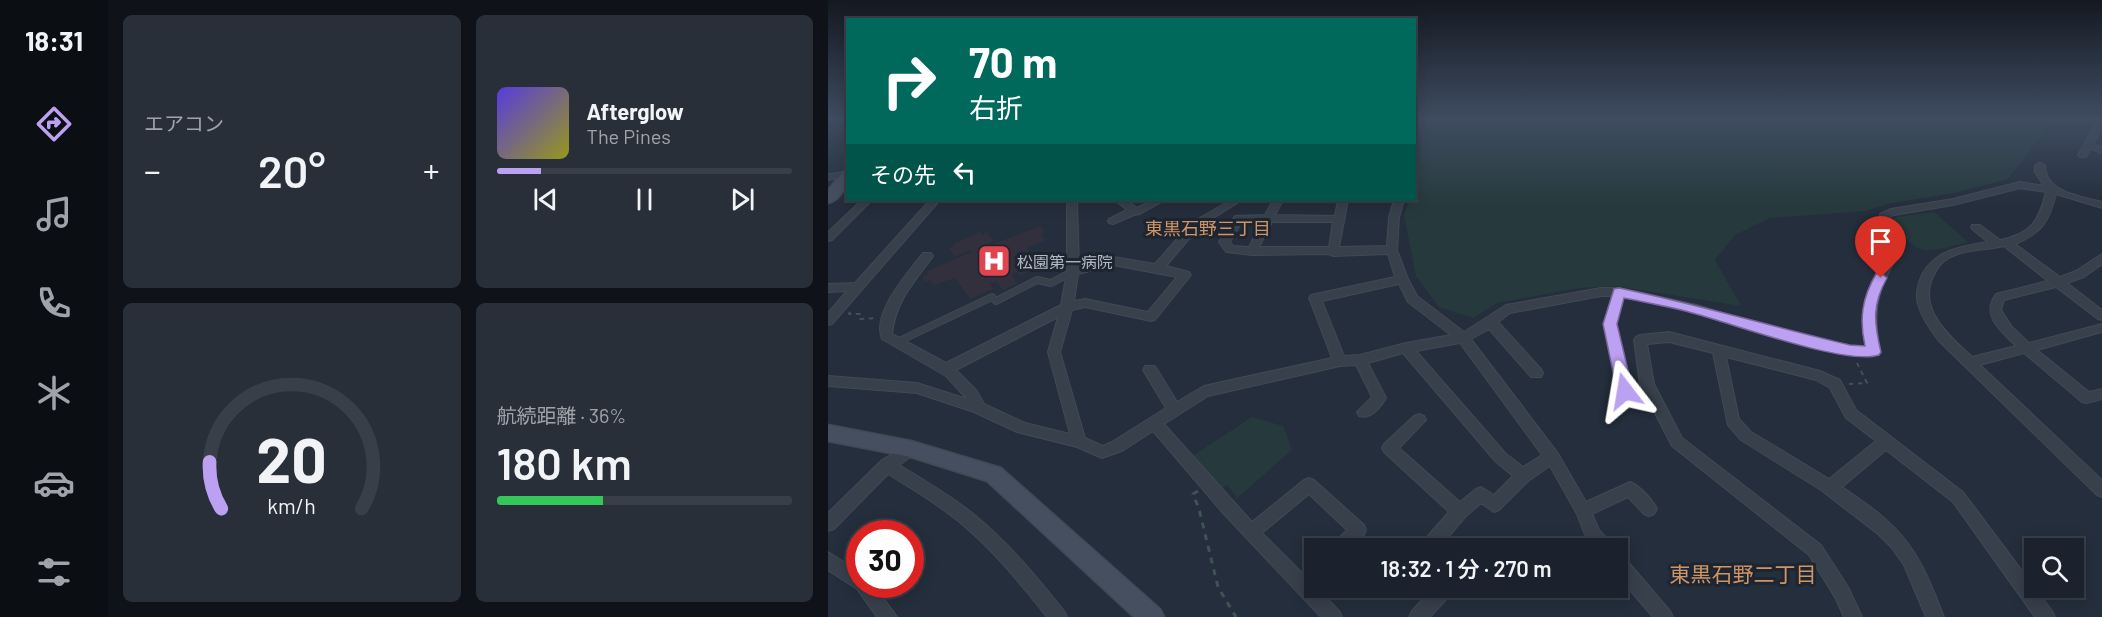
<!DOCTYPE html>
<html lang="ja">
<meta charset="utf-8">
<style>
body{margin:0;font-family:Barlow,"Noto Sans JP",sans-serif;background:#282f39;color:#f1f3f6;height:100vh;display:flex;flex-direction:column;font-size:22px;white-space:nowrap}
*{box-sizing:border-box;margin:0}
p{font-size:20px;color:#a0a4aa}
.icon{flex:none;width:33px;height:33px;fill:none;stroke:currentColor;stroke-width:2;stroke-linecap:round;stroke-linejoin:round}
.map{position:relative;flex:1;overflow:hidden}
.sheet{display:flex;flex-direction:column;gap:15px;padding:15px;background:#0f1319;width:720px}
.sheet>*{flex:none}
.top-card{position:absolute;left:18px;top:18px;width:570px;height:183px;border-radius:0px;box-shadow:0 3px 15px #0003,0 0 0 2px #393f49;background:#00695c;color:#fff;overflow:hidden}
.buttons{position:absolute;left:1196px;top:538px;display:grid;gap:12px}
.buttons a{display:grid;place-items:center;width:60px;height:60px;border-radius:0px;background:#1b222d;box-shadow:0 3px 15px #0003,0 0 0 2px #393f49;font-size:30px}
.speed{position:absolute;left:18px;top:520px;display:flex;gap:12px;font-size:30px;font-weight:700;text-align:center}
.speed>*{display:grid;place-content:center;width:78px;height:78px;border-radius:50%;background:#1b222d;box-shadow:0 3px 15px #0003,0 0 0 2px #393f49;line-height:1}
.speed .limit{border:9px solid #d22;background:#fff;color:#111}
.pin{position:absolute;display:grid;place-items:center;width:51px;height:51px;color:#fff;margin:-62px -26px;border-radius:50% 50% 50% 0;rotate:-45deg;box-shadow:0 0 6px #0007}
.pin .icon{rotate:45deg}
.me{position:absolute;width:66px;margin:-33px;rotate:346deg;stroke-linejoin:round;filter:drop-shadow(0 0 4px #0008)}
.turn{display:flex;align-items:center;gap:21px;height:126px;padding:0 24px;font-size:27px}
.turn .icon{width:78px;height:78px;stroke-width:2.5}
.turn b{display:block;font-size:42px;line-height:51px}
.then{display:flex;align-items:center;height:57px;padding:0 24px;background:#0003;gap:12px;font-size:22px}
.big{font-size:45px;font-weight:600;line-height:1.1}
.sheet .widget{flex:1;display:flex;flex-direction:column;justify-content:center;gap:9px;min-width:0;padding:0 21px;border-radius:9px;background:#282f39}
.sheet .dial{align-items:center;gap:0}
.dial svg{height:156px;overflow:visible;fill:none;stroke:#393f49;stroke-width:7;stroke-linecap:round;text-anchor:middle}
.dial text{fill:#f1f3f6;stroke:none}
.song{display:flex;align-items:center;gap:18px}
.cover{width:72px;height:72px;border-radius:9px;background:linear-gradient(135deg,hsl(250 70% 55%),hsl(60 70% 35%))}
.played{height:6px;border-radius:3px;background:linear-gradient(90deg,#bca0f2 15%,#393f49 15%)}
.keys{display:flex;justify-content:space-around;direction:ltr}
.heat{display:flex;justify-content:space-between;align-items:center;font-size:33px;direction:ltr}
.charge{height:9px;border-radius:4px;background:linear-gradient(90deg,#34c759 36%,#393f49 0)}
.sheet .tiles{flex:1;display:grid;gap:15px;grid-template-columns:repeat(2,1fr)}
.trip{position:absolute;left:476px;top:538px;width:324px;height:60px;border-radius:0px;background:#1b222d;box-shadow:0 3px 15px #0003,0 0 0 2px #393f49;font-weight:600;line-height:60px;text-align:center}
main{display:flex;flex:1;min-height:0}
.menu{display:flex;flex-direction:column;width:108px;justify-content:space-around;align-items:center;background:#0b0e12;color:#a0a4aa}
.menu .icon{width:42px;height:42px}
.menu .active{color:#bca0f2}
.menu b{font-size:27px;color:#f1f3f6}
.map>svg:first-child{display:block}
.medical{fill:#32303d}
.green{fill:#263a3d}
.lines{fill:none;stroke-linecap:round;stroke-linejoin:round}
.lane-far1-casing{stroke:#414955;stroke-width:7}
.lane-casing{stroke:#414955;stroke-width:8}
.street-casing{stroke:#414955;stroke-width:2}
.secondary-casing{stroke:#414955;stroke-width:3}
.path-far1{stroke:#3f5355;stroke-width:2;stroke-dasharray:4.5 4.5;stroke-linecap:butt}
.path{stroke:#3f5355;stroke-width:3;stroke-dasharray:6 6;stroke-linecap:butt}
.lane-far1{stroke:#38404c;stroke-width:5}
.lane{stroke:#38404c;stroke-width:6}
.street{fill:#38404c;fill-rule:evenodd}
.secondary{fill:#464f5f;fill-rule:evenodd}
.route{fill:#bca0f2;stroke:#7a689d;stroke-width:1.5}
.labels{text-anchor:middle;dominant-baseline:central;stroke-width:6;stroke-linejoin:round;paint-order:stroke}
.poi-label{font-size:16px;fill:#b4bbc7;stroke:#1d2531;text-anchor:start}
.neighbourhood-label{font-size:18px;fill:#d09566;stroke:#1d2531}
.near-neighbourhood-label{font-size:21px;fill:#d09566;stroke:#1d2531}
</style>
<main>
<nav class="menu">
<b>18:31</b>
<svg class="icon active" aria-label="directions" viewBox="0 0 24 24"><path d="M12 3l9 9-9 9-9-9zM9 14v-3h6M13 9l2 2-2 2"/></svg>
<svg class="icon" aria-label="music" viewBox="0 0 24 24"><path d="M9 18V5l10-2v13"/><circle cx="6" cy="18" r="3"/><circle cx="16" cy="16" r="3"/></svg>
<svg class="icon" aria-label="phone" viewBox="0 0 24 24"><path d="M5 4h4l2 5-3 2q2 4 5 5l2-3 5 2v4C11 20 4 13 5 4z"/></svg>
<svg class="icon" aria-label="climate" viewBox="0 0 24 24"><path d="M12 3v18M4 7l16 10M4 17L20 7"/></svg>
<svg class="icon" aria-label="car" viewBox="0 0 24 24"><path d="M5 17H2v-5l4-1 3-4h7l3 4 3 1v5h-3M9 17h6M6 11h13"/><circle cx="7" cy="17" r="2"/><circle cx="17" cy="17" r="2"/></svg>
<svg class="icon" aria-label="filters" viewBox="0 0 24 24"><path d="M4 7h16M4 17h16"/><circle cx="9" cy="7" r="2"/><circle cx="15" cy="17" r="2"/></svg>
</nav>
<section class="sheet">
<div class="tiles">
<div class="widget"><p>エアコン</p>
<div class="heat"><a>−</a><b class="big">20°</b><a>+</a></div>
</div>
<div class="widget">
<div class="song"><i class="cover"></i><div><b>Afterglow</b><p>The Pines</p></div></div>
<div class="played"></div>
<div class="keys"><svg class="icon" aria-label="previous" viewBox="0 0 24 24"><path d="M18 5L8 12l10 7zM5 5v14"/></svg><svg class="icon" aria-label="pause" viewBox="0 0 24 24"><path d="M8 5v14M16 5v14"/></svg><svg class="icon" aria-label="next" viewBox="0 0 24 24"><path d="M6 5l10 7-10 7zM19 5v14"/></svg></div>
</div>
<div class="widget dial"><svg viewBox="0 0 100 80">
<path d="M14 69A42 42 0 1 1 86 69"/>
<path d="M14 69A42 42 0 0 1 8 45" stroke="#bca0f2"/>
<text x="50" y="56" font-size="32" font-weight="700">20</text>
<text x="50" y="72" font-size="11">km/h</text>
</svg></div>
<div class="widget"><p>航続距離 · 36%</p><b class="big">180 km</b><div class="charge"></div></div>
</div>
</section>
<div class="map">
<svg width="1274" height="617" viewBox="0 0 1274 617">
<rect width="100%" height="100%" fill="#242e3c"/>
<!-- medical -->
<path class="medical" d="M212,226L217,232L213,234L217,240L199,248L213,266L192,276L189,272L183,274L189,284L175,290L168,281L162,284L165,289L142,299L127,278L106,285L102,280L97,282L94,277L100,274L99,271L144,252L142,250L127,257L121,248L126,246L125,244L152,232L154,235L159,232L166,241L158,244L160,246Z"/>
<!-- green -->
<g class="green">
<path d="M592,119H1218L1219,129L1180,179L1126,193L1060,204L1037,211L942,218L907,235L887,260L913,306L788,286L751,288L669,303L645,318L611,307L588,276L576,215L581,200H586C586,180 592,162 593,143C593,135 591,127 592,119Z"/>
<path d="M1106,212L1140,242C1095,253 1093,259 1062,220L1068,217Z"/>
<path d="M424,417L455,426L464,450L409,498L399,485L393,489L366,455Z"/>
</g>
<g class="lines">
<defs>
<path id="lane-far1" d="M0,177L19,174"/>
<path id="lane" d="M69,342L164,297L168,301L209,280L223,283L244,272"/>
<g id="street">
<path d="M1270,119H1274V127L1265,144L1274,147V153L1263,149L1258,157H1252L1250,155Z"/>
<path d="M1212,162L1217,165C1217,193 1253,196 1274,202V208L1228,194C1221,222 1214,233 1187,244L1232,277L1248,271L1274,254V264L1256,277L1239,283L1274,310V320L1270,319L1228,287L1176,300L1173,310L1184,327L1201,343L1274,324V332L1209,350L1261,392L1274,389V399L1259,403L1254,402L1196,353L1152,365L1274,480V497L1269,495L1111,341C1103,330 1094,318 1090,304C1087,293 1090,283 1095,273C1109,249 1135,246 1160,242L1144,229L1143,227L1144,225H1152L1172,240C1203,234 1211,221 1218,192L1192,188L1125,205L1066,215L1061,217L1062,223L1076,242C1054,287 1042,299 1052,352L1051,355L1022,356L922,330L868,313L795,297L788,324L804,391L802,395L797,396L792,395L790,391L776,324L784,296H773L682,313L670,322L713,369L715,373L713,377H703L661,329L643,339L729,452L758,502L802,482C812,486 824,499 829,509L826,514L821,516L816,514L800,497L764,514L771,530L784,544L786,549H767L759,540L749,514L722,466L700,481L671,510L666,512L653,503L637,517L616,542L620,549H601L597,542L599,537L621,512L556,452L554,448L556,444L586,416L591,414L596,416L598,420L571,448L632,502L648,489L653,487L666,495L685,476L668,462L575,353L540,363L558,398C553,407 542,420 531,416L529,412L544,397L528,365L512,366L380,396L336,424L424,522L476,480L481,478L486,480L536,525L538,530L536,535L522,549H503L505,544L519,530L481,494L434,533L475,574L486,566V588H489L511,611L514,617H493L395,513L325,431L294,451L274,458L249,447L189,432L146,412L89,393L0,386V376L89,383L139,399L118,376L54,339C43,313 80,273 95,253H103L105,256L103,259C85,283 67,303 64,334L118,363L233,305L239,272V204L242,200H252L249,204L251,267L285,257L327,264L363,223L403,200H414L371,227L338,266L361,272L363,275L327,320L323,321L257,307L244,310L232,352L257,438L275,446L284,442L338,408L315,370L317,366H327L349,402L376,386L504,358L481,298L483,295L567,277L560,254L505,256L501,254L424,255L398,252L391,242L407,216L437,215L445,200H455L447,215L507,216L510,200H520L511,247L559,246L561,217L566,200H576L571,217L569,250L580,279L589,296L636,332L678,305L773,288H791L869,305L923,322L1022,346L1039,347C1030,300 1045,282 1066,242L1052,223V214L1063,209L1125,199L1192,182L1216,186L1207,172V165ZM414,221H434L421,247L405,246L402,242ZM444,222H505L501,247H431ZM1176,246L1220,281L1168,294C1152,315 1173,331 1188,346L1144,357C1122,337 1088,308 1106,275C1109,268 1114,262 1121,258C1137,249 1159,250 1176,246ZM285,265L349,277L320,312L257,299L246,301L250,274ZM571,284L580,302L623,335L578,343L532,355L516,356L494,301ZM230,317L220,352L242,434L197,423L156,404L148,390L128,370ZM632,343L714,455L695,467L678,454L588,351Z"/>
<path d="M34,200H44L4,240L0,241V232Z"/>
<path d="M102,200H112L4,324L0,325V313L19,291L0,292V284L27,283Z"/>
<path d="M287,200H298L309,208L325,200H337L312,214L306,215L285,224L281,223L280,221L281,219L299,210Z"/>
<path d="M841,332L992,371L1012,380L1028,410L1135,492L1224,611L1227,617H1207L1125,502L1058,450L1014,487C1038,503 1064,521 1081,545C1097,567 1106,592 1116,617H1098L1076,565L1064,548L1050,534L993,490L913,440L900,425L885,353L841,342L819,344L826,384L854,438L993,545L1020,587L1034,617H1016L1008,599L981,555L844,446L812,384L806,340L808,337L812,335ZM898,357L988,380L1002,388L1018,418L1048,441L1001,479L923,432L911,419Z"/>
<path d="M83,443L88,445L90,449L88,453L71,465C96,480 122,495 144,513C179,541 208,576 236,611L239,617H219C193,584 166,551 134,524C111,505 85,489 60,474L6,529L0,531V513L54,460Z"/>
<path d="M0,552L32,572V585H46L69,617H49L29,589L0,570Z"/>
<path d="M789,554L795,556L842,611L845,617H825L789,575Z"/>
<path d="M605,588H625L623,594L602,617H581L584,611Z"/>
</g>
<g id="secondary">
<path d="M20,171C20,183 14,200 0,203V190L15,172Z"/>
<path d="M0,425L83,441L173,468L332,609L336,617H306L159,481L83,457L0,441Z"/>
</g>
</defs>
<!-- lane-far1 casing -->
<use href="#lane-far1" class="lane-far1-casing"/>
<!-- lane casing -->
<use href="#lane" class="lane-casing"/>
<!-- street casing -->
<use href="#street" class="street-casing"/>
<!-- secondary casing -->
<use href="#secondary" class="secondary-casing"/>
<!-- path-far1 -->
<g class="path-far1">
<path d="M22,312L21,314H32V319L48,318"/>
<path d="M1021,384L1039,383L1028,361"/>
</g>
<!-- path -->
<path class="path" d="M370,491L365,494L371,509L390,587L408,617"/>
<!-- lane-far1 -->
<use href="#lane-far1" class="lane-far1"/>
<!-- lane -->
<use href="#lane" class="lane"/>
<!-- street -->
<use href="#street" class="street"/>
<!-- secondary -->
<use href="#secondary" class="secondary"/>
</g>
<!-- sky -->
<linearGradient id="sky" x2="0" y2="1"><stop stop-color="#141921"/><stop offset="0.58" stop-color="#3f4c61"/><stop offset="1" stop-color="#3f4c61" stop-opacity="0"/></linearGradient>
<rect width="1274" height="205" fill="url(#sky)"/>
<!-- route -->
<path class="route" d="M1053,273L1059,278C1044,304 1046,323 1053,352L1051,355C1018,366 906,324 868,314C845,307 820,303 796,298L789,324L805,391L802,395H792L789,391L775,324L786,289L791,288C869,304 945,327 1022,345L1037,346C1031,319 1034,298 1048,274Z"/>
<!-- icons -->
<defs>
<symbol id="hospital-square" viewBox="-11 -11 22 22"><rect x="-9" y="-9" width="18" height="18" rx="4" fill="#e0444e" stroke="#1d2531"/><path d="M-5-5h3v3.5h4V-5h3V5h-3V1.5h-4V5h-3Z" fill="#fff"/></symbol>
</defs>
<g fill-rule="evenodd">
<use href="#hospital-square" x="147" y="242" width="38" height="38"/>
</g>
<g class="labels">
<!-- poi labels -->
<g class="poi-label">
<text x="189" y="261">松園第一病院</text>
</g>
<!-- neighbourhood labels -->
<g class="neighbourhood-label">
<text x="380" y="228">東黒石野三丁目</text>
</g>
<!-- near-neighbourhood labels -->
<g class="near-neighbourhood-label">
<text x="915" y="573">東黒石野二丁目</text>
</g>
</g>
</svg>
<div class="buttons">
<a><svg class="icon" aria-label="search" viewBox="0 0 24 24"><circle cx="10" cy="10" r="6"/><path d="M15 15l6 6"/></svg></a>
</div>
<div class="speed"><div class="limit">30</div></div>
<div class="pin" style="left:1053px;top:278px;background:#d93025"><svg class="icon" aria-label="arrive" viewBox="0 0 24 24"><path d="M6 21V4h12l-3 4 3 4H6"/></svg></div>
<svg class="me" style="left:797px;top:391px" viewBox="-20 -20 40 40"><path d="M0-17L14 15 0 8-14 15z" fill="#bca0f2" stroke="#fff" stroke-width="4"/></svg>
<div class="trip">18:32 · 1 分 · 270 m</div>
<div class="top-card">
<div class="turn"><svg class="icon" aria-label="right" viewBox="0 0 24 24"><path d="M7 20v-9h11M14 6l5 5-5 5"/></svg><div><b>70 m</b>右折</div></div>
<div class="then">その先<svg class="icon" aria-label="left" viewBox="0 0 24 24"><path d="M17 20v-9H6M10 6l-5 5 5 5"/></svg></div>
</div>
</div>
</main>
